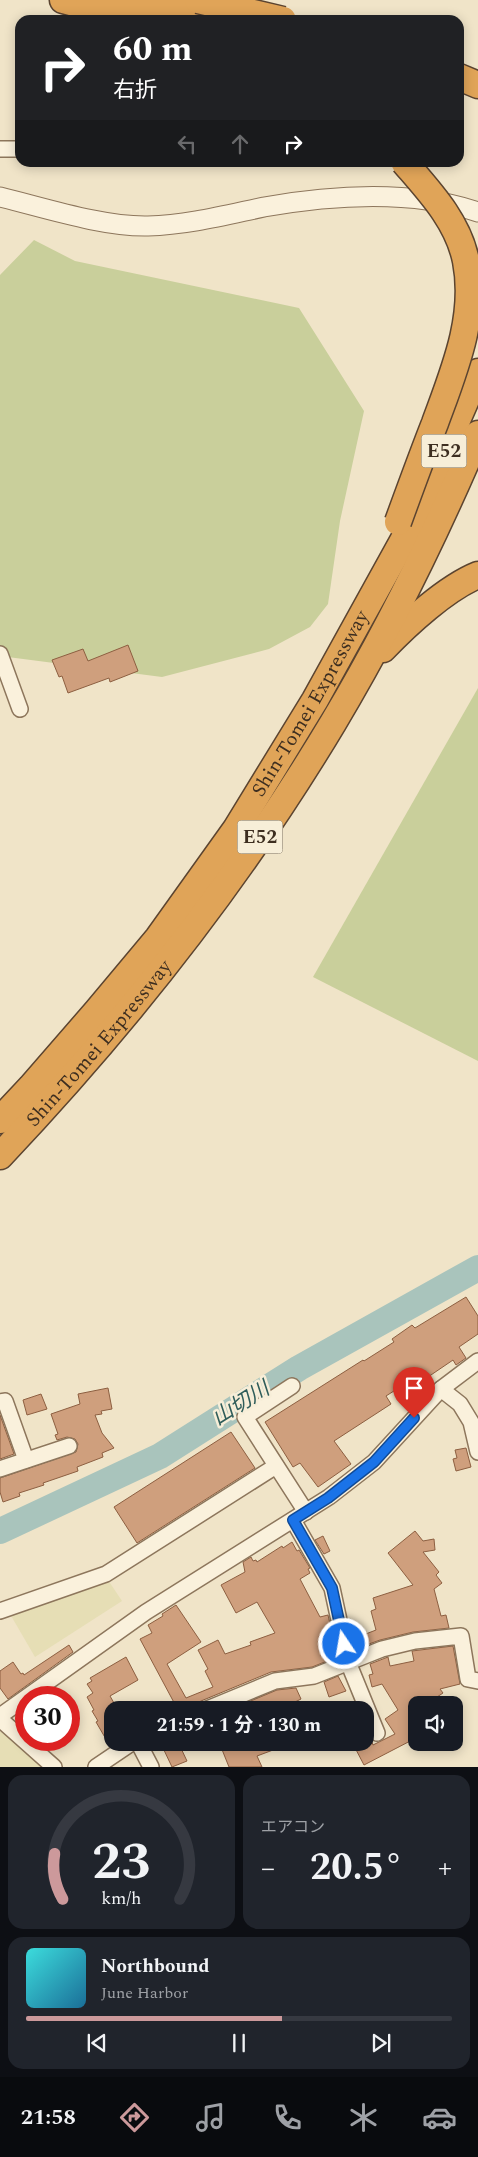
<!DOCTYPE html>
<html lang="ja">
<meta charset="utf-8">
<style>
body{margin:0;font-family:Spectral,"Noto Sans JP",serif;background:#20242c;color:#f1f3f6;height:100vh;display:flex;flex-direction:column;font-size:19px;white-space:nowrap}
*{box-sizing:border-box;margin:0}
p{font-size:16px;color:#9ea1a6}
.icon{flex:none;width:28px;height:28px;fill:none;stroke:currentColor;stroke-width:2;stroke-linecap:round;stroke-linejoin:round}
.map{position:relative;height:1767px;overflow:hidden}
.side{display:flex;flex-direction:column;gap:8px;padding:8px;background:#0d0f14;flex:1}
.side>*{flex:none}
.hud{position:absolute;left:15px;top:15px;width:449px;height:152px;border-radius:15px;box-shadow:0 2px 12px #0003;background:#202124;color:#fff;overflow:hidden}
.fabs{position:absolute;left:408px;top:1696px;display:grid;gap:10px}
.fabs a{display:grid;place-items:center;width:55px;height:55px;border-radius:10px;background:#171b24;box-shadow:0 2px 12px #0003;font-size:25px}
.speed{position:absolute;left:15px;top:1686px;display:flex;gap:10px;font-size:25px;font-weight:700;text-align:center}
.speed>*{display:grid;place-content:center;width:65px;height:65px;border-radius:50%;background:#171b24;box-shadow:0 2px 12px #0003;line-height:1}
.speed .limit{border:8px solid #d22;background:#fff;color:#111}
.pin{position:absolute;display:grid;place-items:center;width:42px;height:42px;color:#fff;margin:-51px -21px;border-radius:50% 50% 50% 0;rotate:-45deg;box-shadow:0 0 5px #0007}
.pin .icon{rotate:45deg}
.me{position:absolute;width:55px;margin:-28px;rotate:348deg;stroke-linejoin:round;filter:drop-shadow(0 0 4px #0008)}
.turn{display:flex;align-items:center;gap:18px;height:105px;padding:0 15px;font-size:22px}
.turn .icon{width:65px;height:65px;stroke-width:2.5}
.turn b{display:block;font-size:35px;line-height:42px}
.lanes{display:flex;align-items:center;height:48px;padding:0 15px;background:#0003;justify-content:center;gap:25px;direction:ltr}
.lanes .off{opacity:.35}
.big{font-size:38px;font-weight:700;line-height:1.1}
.side .widget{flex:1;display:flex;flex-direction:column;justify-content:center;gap:8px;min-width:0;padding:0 18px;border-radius:15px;background:#20242c}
.side .dial{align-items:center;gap:0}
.dial svg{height:130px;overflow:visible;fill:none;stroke:#363941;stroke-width:7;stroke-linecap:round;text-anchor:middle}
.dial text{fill:#f1f3f6;stroke:none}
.song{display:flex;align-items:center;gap:15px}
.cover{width:60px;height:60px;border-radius:8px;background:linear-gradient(135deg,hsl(180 70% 55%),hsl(200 70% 35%))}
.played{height:5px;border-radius:2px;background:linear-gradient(90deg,#cc999b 60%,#363941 60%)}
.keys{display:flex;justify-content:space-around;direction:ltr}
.heat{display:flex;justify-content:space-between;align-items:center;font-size:28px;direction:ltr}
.side .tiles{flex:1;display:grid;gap:8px;grid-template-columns:1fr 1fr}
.widget:last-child{grid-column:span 2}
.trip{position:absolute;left:104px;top:1701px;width:270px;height:50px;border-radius:15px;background:#171b24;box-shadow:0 2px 12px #0003;font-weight:700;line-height:50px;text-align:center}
.menu{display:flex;height:80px;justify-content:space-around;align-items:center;background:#090b0e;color:#9ea1a6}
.menu .icon{width:35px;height:35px}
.menu .on{color:#cc999b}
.menu b{font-size:22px;color:#f1f3f6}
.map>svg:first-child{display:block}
.farmland{fill:#e6deb5}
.green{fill:#c9cf9b}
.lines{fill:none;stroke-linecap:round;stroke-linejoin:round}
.river{stroke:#a9c4bc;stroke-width:26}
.building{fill:#cf9f7d;stroke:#8d5f41}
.minor-casing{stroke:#8d765c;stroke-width:18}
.tertiary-casing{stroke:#8d765c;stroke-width:21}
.motorway-casing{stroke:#5b4430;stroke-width:29}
.minor{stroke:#faf1dc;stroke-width:15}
.tertiary{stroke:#faf1dc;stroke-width:19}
.motorway{stroke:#e0a458;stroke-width:26}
.motorway-bridge-casing{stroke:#5b4430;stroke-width:29;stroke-linecap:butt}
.motorway-bridge{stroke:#e0a458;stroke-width:26}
.route-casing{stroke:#114b97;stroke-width:12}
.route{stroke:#1a73e8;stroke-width:9}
.labels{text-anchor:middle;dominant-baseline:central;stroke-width:5;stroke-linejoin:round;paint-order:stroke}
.shield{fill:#f7eed8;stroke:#756857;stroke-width:1}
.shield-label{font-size:19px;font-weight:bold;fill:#3d2e20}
.street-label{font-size:20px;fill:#3d2e20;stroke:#f7eed8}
.water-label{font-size:21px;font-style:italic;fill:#2f5d5a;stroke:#f7eed8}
</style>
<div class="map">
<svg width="478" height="1767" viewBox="0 0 478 1767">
<rect width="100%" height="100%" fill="#f0e4c8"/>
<!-- farmland -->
<g class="farmland">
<path d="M108,1580L122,1601L35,1657L10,1614Z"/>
<path d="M0,1732H2L44,1767H0Z"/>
</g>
<!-- green -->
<g class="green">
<path d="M34,240L75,261L299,308L364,411L340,521L328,604L310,627L269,649L162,677L0,656V275Z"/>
<path d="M478,688V1061L313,977Z"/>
</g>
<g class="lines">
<!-- river -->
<path class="river" d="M0,1531L160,1456L299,1368L478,1268"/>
</g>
<!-- building -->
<g class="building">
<path d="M128,645L138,671L110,682L109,678L68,693L62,676L59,677L52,660L83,649L88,661Z"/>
<path d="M466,1297L478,1316V1334L459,1347L466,1358L456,1365L453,1360L428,1377L426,1373L417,1379L416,1377L386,1396L391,1404L334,1441L351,1464L318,1487L300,1463L293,1467L265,1422L363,1360L364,1361L394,1342L392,1339L412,1325L415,1328Z"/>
<path d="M108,1388L112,1409L101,1411L102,1414L95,1415L102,1433L114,1448L102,1453L103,1457L77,1467L78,1471L43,1483L44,1485L19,1493L20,1496L3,1502L0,1492V1478L76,1452L78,1444L75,1439L67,1437L57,1440L55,1435L58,1434L51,1414L80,1404L78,1394Z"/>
<path d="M41,1394L47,1409L27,1415L23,1400Z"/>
<path d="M0,1415L14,1454L0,1459Z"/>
<path d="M231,1432L255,1468L137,1543L114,1507Z"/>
<path d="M466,1448L471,1467L456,1471L453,1459L457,1458L455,1450Z"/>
<path d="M415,1531L423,1541L434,1539L435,1550L423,1552L439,1572L436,1575L442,1583L434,1589L441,1616L446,1615L449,1628L413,1632L380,1640L355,1649L353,1639L376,1630L371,1611L376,1609L373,1598L413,1585L388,1553Z"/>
<path d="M323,1536L330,1551L324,1554L315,1540Z"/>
<path d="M292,1542L297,1551L299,1550L310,1568L308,1569L310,1573L300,1579L320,1617L328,1615L332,1633L325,1635L332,1659L312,1667L271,1672L201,1701L186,1710H178L140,1639L152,1633L148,1625L163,1616L162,1614L176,1605L201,1642L167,1664L186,1698L213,1687L205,1671L208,1669L198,1650L218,1640L225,1654L251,1645L250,1642L275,1633L257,1602L236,1613L221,1585L245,1572L243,1562L251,1557L253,1561L256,1560L257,1562L282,1546L283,1548Z"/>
<path d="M69,1645L73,1652L8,1699L0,1688V1671L13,1662L21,1674L23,1673L24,1675Z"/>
<path d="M453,1646L460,1684L440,1689L443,1693L434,1699L437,1705H416V1738L364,1765L352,1742H372L373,1745L395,1734L385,1719L398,1710L382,1684L372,1687L369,1675L373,1674L370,1664L388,1657L390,1666L414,1661L412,1651Z"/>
<path d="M126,1657L138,1680L110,1696L118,1710H112V1745L110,1746L96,1722L98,1721L92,1711L94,1710L87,1697L93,1693L87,1684L92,1681L90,1678Z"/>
<path d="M338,1676L346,1691L329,1697L324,1682Z"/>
<path d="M296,1688L301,1699L279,1710H243L241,1705L277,1690Z"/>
<path d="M26,1709V1726L18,1714Z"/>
<path d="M174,1742H178L187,1761L172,1767L163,1748Z"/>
<path d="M219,1742H289V1744L257,1756L262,1767H229Z"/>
</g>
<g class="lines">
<defs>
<g id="minor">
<path d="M0,149H20"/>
<path d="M0,654L20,709"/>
<path d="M292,1386L245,1417L306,1512"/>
<path d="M441,1389L460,1404L471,1422L478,1452"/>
<path d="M0,1402L5,1401L26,1460"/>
<path d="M0,1469L69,1446"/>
<path d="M293,1520L332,1588L348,1662L377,1733"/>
<path d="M0,1611L106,1574L276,1466"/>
<path d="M205,1710L275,1681L314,1676L382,1649L415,1641L461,1636L468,1679L478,1681"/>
<path d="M0,1716L146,1612L329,1497L374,1462L441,1389L478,1361"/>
<path d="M0,1719L54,1767"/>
<path d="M138,1742L151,1767"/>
<path d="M96,1767L133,1742"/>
</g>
<path id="tertiary" d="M0,197C45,208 103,227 148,226C188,225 226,215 264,207C332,195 411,189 478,212"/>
<g id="motorway">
<path d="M63,0L104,11"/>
<path d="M89,0L143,5L228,20"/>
<path d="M459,77L478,85"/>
<path d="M383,649C407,624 446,588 478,575"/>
<path id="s1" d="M0,1120L31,1087L97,1011L158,938L236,829L315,700L409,530L478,372"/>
<path id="s2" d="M0,1156C125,1024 239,880 333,723C388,631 436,533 478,434"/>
</g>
</defs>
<!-- minor casing -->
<use href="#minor" class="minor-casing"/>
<!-- tertiary casing -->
<use href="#tertiary" class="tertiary-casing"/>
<!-- motorway casing -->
<use href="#motorway" class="motorway-casing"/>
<!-- minor -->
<use href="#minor" class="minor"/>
<!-- tertiary -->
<use href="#tertiary" class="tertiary"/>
<!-- motorway -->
<use href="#motorway" class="motorway"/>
<defs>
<g id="motorway-bridge">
<path d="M198,0L283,20"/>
<path d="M398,522C410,489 422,456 435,423C454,371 477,317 466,261C458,221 429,191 404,162"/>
</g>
</defs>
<!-- motorway-bridge casing -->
<use href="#motorway-bridge" class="motorway-bridge-casing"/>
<!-- motorway-bridge -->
<use href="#motorway-bridge" class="motorway-bridge"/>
</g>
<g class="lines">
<defs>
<path id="route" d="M344,1644L332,1588L293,1520L328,1498L374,1462L414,1418"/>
</defs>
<!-- route casing -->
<use href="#route" class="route-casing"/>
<!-- route -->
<use href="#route" class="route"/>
</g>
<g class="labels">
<!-- shield labels -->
<g class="shield">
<rect x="421.5" y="434.5" width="45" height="33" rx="4"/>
<rect x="237.5" y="820.5" width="45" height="33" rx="4"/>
</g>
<g class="shield-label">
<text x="444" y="451">E52</text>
<text x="260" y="837">E52</text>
</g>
<!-- street labels -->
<g class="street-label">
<text stroke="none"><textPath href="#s1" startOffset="521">Shin-Tomei Expressway</textPath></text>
<text stroke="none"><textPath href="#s2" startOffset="150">Shin-Tomei Expressway</textPath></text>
</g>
<!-- water labels -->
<g class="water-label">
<text transform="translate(241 1404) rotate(-32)">山切川</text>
</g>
</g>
</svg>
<div class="fabs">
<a><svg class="icon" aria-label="sound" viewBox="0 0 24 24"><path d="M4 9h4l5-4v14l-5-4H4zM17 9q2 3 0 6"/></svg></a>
</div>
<div class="speed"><div class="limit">30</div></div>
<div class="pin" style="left:414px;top:1418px;background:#d93025"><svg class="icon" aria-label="arrive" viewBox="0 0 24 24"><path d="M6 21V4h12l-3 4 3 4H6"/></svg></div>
<svg class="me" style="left:344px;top:1644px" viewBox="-20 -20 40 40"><circle r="17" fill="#1a73e8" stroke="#fff" stroke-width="3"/><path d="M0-11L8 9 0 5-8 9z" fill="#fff"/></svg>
<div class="trip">21:59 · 1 分 · 130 m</div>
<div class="hud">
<div class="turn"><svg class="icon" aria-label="right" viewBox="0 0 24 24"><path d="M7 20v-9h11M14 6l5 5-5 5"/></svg><div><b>60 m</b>右折</div></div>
<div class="lanes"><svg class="icon off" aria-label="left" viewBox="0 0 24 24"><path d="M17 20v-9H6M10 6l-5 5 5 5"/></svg><svg class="icon off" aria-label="ahead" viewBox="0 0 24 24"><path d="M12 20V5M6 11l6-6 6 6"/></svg><svg class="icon" aria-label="right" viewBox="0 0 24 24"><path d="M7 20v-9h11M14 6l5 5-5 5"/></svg></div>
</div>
</div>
<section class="side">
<div class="tiles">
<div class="widget dial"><svg viewBox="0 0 100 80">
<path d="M14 69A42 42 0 1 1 86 69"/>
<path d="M14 69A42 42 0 0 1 9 41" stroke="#cc999b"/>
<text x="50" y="56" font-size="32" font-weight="700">23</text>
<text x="50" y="72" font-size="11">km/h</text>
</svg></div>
<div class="widget"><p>エアコン</p>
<div class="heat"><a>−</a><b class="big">20.5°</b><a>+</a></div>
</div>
<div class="widget">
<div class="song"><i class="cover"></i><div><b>Northbound</b><p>June Harbor</p></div></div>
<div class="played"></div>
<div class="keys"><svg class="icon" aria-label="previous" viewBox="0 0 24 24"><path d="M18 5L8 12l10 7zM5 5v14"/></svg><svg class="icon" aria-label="pause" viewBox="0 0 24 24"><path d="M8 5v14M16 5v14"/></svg><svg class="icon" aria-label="next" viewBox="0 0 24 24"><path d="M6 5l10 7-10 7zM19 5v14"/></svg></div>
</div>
</div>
</section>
<nav class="menu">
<b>21:58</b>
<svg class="icon on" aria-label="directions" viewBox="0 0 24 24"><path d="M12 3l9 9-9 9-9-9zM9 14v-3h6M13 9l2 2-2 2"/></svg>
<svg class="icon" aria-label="music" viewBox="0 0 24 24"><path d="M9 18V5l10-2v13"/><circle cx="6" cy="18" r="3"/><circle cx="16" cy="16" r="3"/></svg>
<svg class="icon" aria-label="phone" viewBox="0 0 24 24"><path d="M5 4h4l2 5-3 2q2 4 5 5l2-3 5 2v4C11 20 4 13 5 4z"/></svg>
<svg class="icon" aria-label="climate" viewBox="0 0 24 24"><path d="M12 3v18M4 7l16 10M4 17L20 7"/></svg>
<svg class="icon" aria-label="car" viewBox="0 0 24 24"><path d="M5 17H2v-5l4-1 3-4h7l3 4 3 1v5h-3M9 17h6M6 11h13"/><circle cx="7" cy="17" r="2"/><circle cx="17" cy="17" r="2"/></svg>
</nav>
